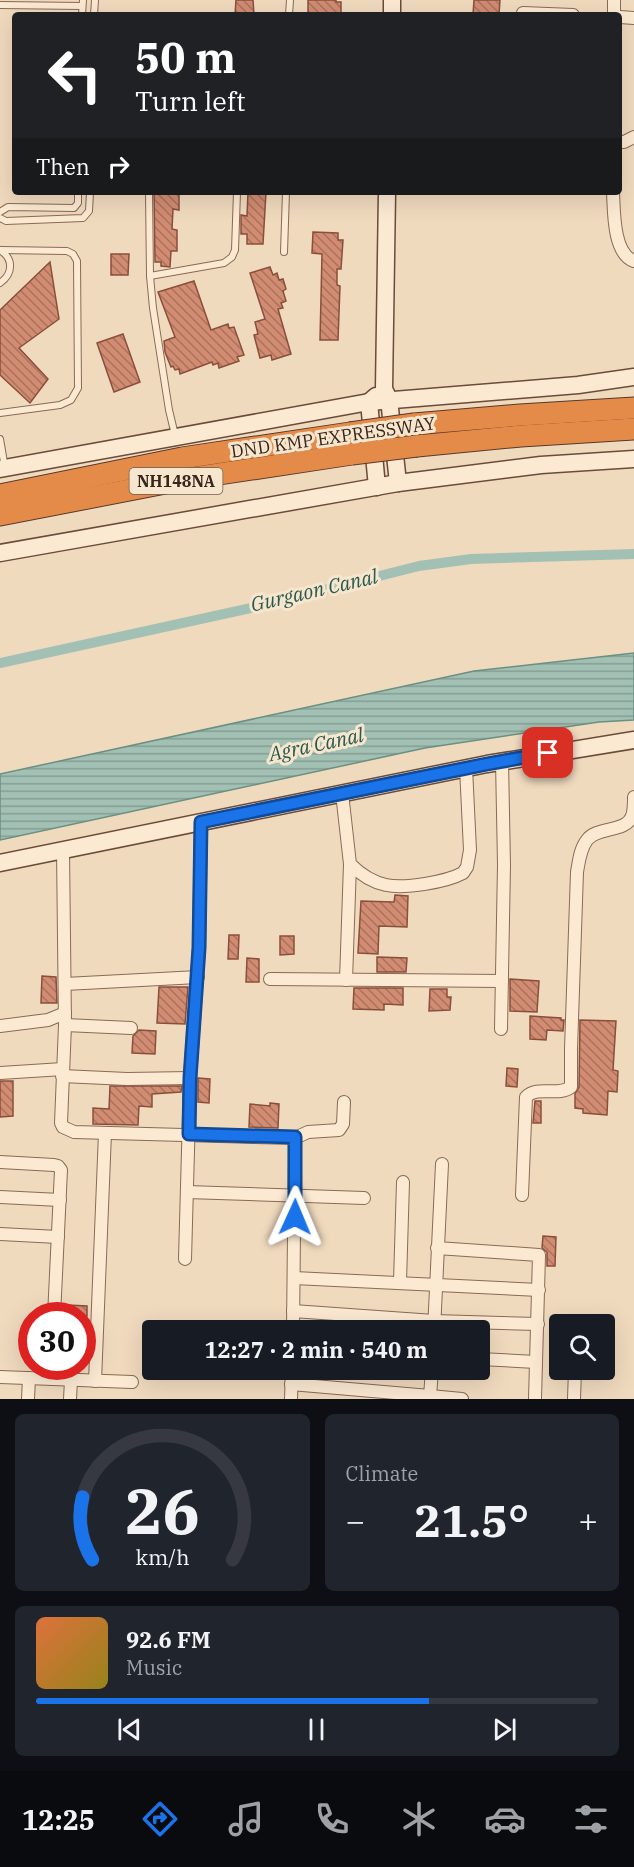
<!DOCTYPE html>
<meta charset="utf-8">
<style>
body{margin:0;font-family:"IBM Plex Serif",serif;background:#20242c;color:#f1f3f6;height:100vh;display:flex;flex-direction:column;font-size:22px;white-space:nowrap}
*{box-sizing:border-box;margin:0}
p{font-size:20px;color:#9ea1a6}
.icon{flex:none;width:33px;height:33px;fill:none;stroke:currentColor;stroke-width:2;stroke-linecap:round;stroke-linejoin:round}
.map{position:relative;height:1399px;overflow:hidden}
.drawer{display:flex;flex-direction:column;gap:15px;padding:15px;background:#0d0f14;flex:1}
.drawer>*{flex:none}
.hud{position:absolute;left:12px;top:12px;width:610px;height:183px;border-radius:6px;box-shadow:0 6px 24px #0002;background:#202124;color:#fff;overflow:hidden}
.controls{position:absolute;left:549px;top:1314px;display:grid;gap:12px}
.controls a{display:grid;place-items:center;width:66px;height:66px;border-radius:6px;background:#171b24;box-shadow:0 6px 24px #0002;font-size:30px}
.speed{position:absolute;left:18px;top:1302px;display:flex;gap:12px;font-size:30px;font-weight:700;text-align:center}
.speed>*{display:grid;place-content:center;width:78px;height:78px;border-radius:50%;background:#171b24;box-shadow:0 6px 24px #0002;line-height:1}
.speed .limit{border:9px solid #d22;background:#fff;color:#111}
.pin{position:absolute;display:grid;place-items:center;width:51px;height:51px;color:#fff;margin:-26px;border-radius:12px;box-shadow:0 3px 9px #0006}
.me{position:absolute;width:66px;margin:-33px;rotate:1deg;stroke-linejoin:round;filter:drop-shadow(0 0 4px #0008)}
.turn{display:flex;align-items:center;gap:21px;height:126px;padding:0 24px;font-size:27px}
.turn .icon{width:78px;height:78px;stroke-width:2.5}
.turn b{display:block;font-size:42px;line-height:51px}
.then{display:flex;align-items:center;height:57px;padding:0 24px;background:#0003;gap:12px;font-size:22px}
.big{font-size:45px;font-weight:700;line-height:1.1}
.drawer .card{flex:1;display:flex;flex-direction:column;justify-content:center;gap:9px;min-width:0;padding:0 21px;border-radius:9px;background:#20242c}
.drawer .dial{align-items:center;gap:0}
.dial svg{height:156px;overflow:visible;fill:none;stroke:#363941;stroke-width:7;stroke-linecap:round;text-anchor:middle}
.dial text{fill:#f1f3f6;stroke:none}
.song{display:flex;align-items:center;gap:18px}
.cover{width:72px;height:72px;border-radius:9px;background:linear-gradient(135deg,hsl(20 70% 55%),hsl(50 70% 35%))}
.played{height:6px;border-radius:3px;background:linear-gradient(90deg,#1a73e8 70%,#363941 70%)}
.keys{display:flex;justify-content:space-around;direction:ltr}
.heat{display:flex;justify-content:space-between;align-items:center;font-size:33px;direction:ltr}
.drawer .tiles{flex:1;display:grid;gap:15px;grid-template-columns:1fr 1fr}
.card:last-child{grid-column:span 2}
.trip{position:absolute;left:142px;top:1320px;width:348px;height:60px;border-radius:6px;background:#171b24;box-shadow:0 6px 24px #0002;font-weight:700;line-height:60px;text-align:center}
.tabs{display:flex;height:96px;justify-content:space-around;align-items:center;background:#090b0e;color:#9ea1a6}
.tabs .icon{width:42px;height:42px}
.tabs .on{color:#1a73e8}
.tabs b{font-size:27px;color:#f1f3f6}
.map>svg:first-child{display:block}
.water{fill:url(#water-rules);stroke:#699081;stroke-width:1.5}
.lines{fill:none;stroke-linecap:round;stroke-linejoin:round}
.canal{stroke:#a2c1b4;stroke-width:10}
.building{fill:url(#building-back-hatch);stroke:#8a4f3b;stroke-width:1.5}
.lane-casing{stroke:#896a56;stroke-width:8}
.street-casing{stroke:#896a56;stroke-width:14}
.secondary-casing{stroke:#6b4b39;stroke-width:19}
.highway-casing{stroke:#57392b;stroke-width:23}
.lane{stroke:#fbe9d2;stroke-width:6}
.street{stroke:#fbe9d2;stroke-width:12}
.secondary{stroke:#fbe9d2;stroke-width:16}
.highway{stroke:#e58b49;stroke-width:21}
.highway-bridge-casing{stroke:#57392b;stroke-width:23;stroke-linecap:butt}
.highway-bridge{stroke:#e58b49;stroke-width:21}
.route-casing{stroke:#114b97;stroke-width:15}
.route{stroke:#1a73e8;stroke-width:10}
.labels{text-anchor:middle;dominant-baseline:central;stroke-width:6;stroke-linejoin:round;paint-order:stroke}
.shield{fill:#f7e6ce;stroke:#715f51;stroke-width:1.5}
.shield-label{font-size:16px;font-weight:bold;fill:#38251b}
.street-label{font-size:18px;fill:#38251b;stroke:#f7e6ce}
.water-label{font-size:20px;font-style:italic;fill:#2a594f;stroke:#f7e6ce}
</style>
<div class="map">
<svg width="634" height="1399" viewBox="0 0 634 1399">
<defs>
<pattern id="water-rules" width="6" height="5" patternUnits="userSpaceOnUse" patternTransform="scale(1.5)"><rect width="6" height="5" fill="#a2c1b4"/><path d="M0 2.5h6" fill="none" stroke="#859d92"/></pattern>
<pattern id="building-back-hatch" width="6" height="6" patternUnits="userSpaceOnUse" patternTransform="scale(1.5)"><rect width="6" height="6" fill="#d18c72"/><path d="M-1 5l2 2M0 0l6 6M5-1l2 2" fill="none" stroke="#ab725d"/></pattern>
</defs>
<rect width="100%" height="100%" fill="#f0dabe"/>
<!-- water -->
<path class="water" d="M634,653V720L599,722L425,748L0,840V774L474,671Z"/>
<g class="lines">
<!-- canal -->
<path class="canal" d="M0,663L260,606L419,566L471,559L634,554"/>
</g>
<!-- building -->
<g class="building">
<path d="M236,0H253L254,15H235Z"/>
<path d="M308,0H336V2H341V15H308Z"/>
<path d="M474,0H500L499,15H473Z"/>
<path d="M154,192H179V210L173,209L172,229L177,230V251H171L170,267L161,266V262H155Z"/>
<path d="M248,192H266L263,244H247V234H241V215L247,216Z"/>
<path d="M313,232L338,233V240H343L341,269H337V285L340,286L338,340H320L322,254L312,253Z"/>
<path d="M111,254H129L128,275H111Z"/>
<path d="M50,262L59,319L19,348L48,379L30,403L0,375V310Z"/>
<path d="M270,267L273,275L277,273L279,280L283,279L286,289L283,291L286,301L281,303L283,308L278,309L291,354L272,360L271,355L260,358L254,335L258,334L255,322L265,319L250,273Z"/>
<path d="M194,281L211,330L228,324L229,328L234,327L244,355L237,357L239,361L219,368L218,363L213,365L212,362L180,374L179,369L175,370L173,366L171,367L165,352L164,341L175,337L158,292Z"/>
<path d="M123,334L140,382L114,392L97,343Z"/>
<path d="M395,895L408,896L407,927L379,926L378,954L358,953L361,901L394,902Z"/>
<path d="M229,935H239L238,959H228Z"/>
<path d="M280,936H294V954L280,955Z"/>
<path d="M377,957L407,958L406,972H377Z"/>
<path d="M247,958L259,959V982H246Z"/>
<path d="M42,976L56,977L57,1003H41Z"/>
<path d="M510,979L539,981L537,1012L510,1011Z"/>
<path d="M159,987H188L185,1024L157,1023Z"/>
<path d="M354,988H403V1005L384,1004V1010L353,1009Z"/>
<path d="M430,989H447V997H451L450,1010L429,1011Z"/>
<path d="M530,1016L561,1018V1020H564L563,1031L547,1030L546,1040L530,1039Z"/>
<path d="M580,1020L616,1021L613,1070L618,1071L617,1092L608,1091L607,1115L583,1113V1109L575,1108V1094L579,1087Z"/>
<path d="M139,1030L156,1031L155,1054L132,1053L133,1036Z"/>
<path d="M507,1068L518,1069L517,1087L506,1086Z"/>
<path d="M198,1078L210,1079L209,1103L198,1102Z"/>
<path d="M0,1081H13V1116L0,1117Z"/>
<path d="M110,1086H182L181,1092L152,1094V1107L139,1106L138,1125L93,1124V1108L109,1109Z"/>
<path d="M535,1101H541V1123H533Z"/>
<path d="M270,1103L279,1104L278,1128L249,1127L250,1104L270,1106Z"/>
<path d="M543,1236L556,1237L555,1266H547V1252L542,1248Z"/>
<path d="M67,1305L87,1306V1316H66Z"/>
<path d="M382,1326L399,1327L398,1330H381Z"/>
</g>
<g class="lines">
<defs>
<g id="lane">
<path d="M0,5L82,6"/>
<path d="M82,15L83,0"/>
<path d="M94,15L95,0"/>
<path d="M289,15L290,0"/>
<path d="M149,192L150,276L153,308L169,410L175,435"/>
<path d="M0,212L8,207L74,208L78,203V192"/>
<path d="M0,218L6,221L83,218L89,211L90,192"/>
<path d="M284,252L286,192"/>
<path d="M150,276L224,263L232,257L235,250L237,192"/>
<path d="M0,283C13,274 14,259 0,250"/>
<path d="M0,413L60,405L71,400L78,388L77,261L73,254L67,251L1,250"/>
<path d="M0,439L5,468"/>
</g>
<g id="street">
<path d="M523,13L573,15"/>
<path d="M614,15V0"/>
<path d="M620,17L634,18"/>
<path d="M620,142H624L634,137"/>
<path d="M613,192C614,211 613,254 634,261"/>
<path d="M342,793L350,864C360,874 372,882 386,885C405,889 446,882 463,873L467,867L470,850L466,768"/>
<path d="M63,850L65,1025L61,1123L63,1127L74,1132L295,1138L293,1330"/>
<path d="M270,979L502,981"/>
<path d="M346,980L350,864"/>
<path d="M65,984L198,977"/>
<path d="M65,1025L131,1028"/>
<path d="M0,1026L48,1020L65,1013"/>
<path d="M501,1029L504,865L502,761"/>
<path d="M0,1073L63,1069"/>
<path d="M62,1076L127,1079L190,1078"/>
<path d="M295,1138L308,1132L339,1130L343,1124L344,1102"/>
<path d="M0,1162L54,1165L58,1166L61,1170L54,1316"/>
<path d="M187,1192L364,1198"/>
<path d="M522,1195L526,1097C538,1085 558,1097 571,1087V1049L577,872C579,861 580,849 587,840C597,826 626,833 632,816C634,811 634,803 634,797"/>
<path d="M0,1197L60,1200"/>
<path d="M0,1234L58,1237"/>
<path d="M437,1248L539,1255L535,1399"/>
<path d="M185,1259L190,1078L199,948L201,822"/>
<path d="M294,1278L539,1290"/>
<path d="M400,1282L403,1182"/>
<path d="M293,1311L434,1321L538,1324"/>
<path d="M434,1330L442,1164"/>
<path d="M480,1359L536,1362"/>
<path d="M0,1377L132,1382"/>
<path d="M52,1379V1366"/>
<path d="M95,1381L105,1133"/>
<path d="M291,1384L430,1396L432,1370"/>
<path d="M430,1396L462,1399"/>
<path d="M28,1399L29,1378"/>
<path d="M70,1399L71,1380"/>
<path d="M291,1399L292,1370"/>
<path d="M574,1399L575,1370"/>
</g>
<g id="secondary">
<path d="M392,15V0"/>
<path d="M387,192L384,389L389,399L398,483"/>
<path d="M376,396L369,402L377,487"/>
<path d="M0,469L369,402L578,385L634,377"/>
<path d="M0,553L398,483L541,465L634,459"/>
<path d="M0,863L487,764L634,740"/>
</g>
<g id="highway">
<path d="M414,424L520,415L634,408"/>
<path d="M417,446L521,436L634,429"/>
<path d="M0,495L182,458L350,433"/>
<path d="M0,515L186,479L352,454"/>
</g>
</defs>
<!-- lane casing -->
<use href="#lane" class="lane-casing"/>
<!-- street casing -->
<use href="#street" class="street-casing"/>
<!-- secondary casing -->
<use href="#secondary" class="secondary-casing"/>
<!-- highway casing -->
<use href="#highway" class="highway-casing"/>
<!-- lane -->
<use href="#lane" class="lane"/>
<!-- street -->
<use href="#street" class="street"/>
<!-- secondary -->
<use href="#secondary" class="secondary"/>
<!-- highway -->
<use href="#highway" class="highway"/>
<defs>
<g id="highway-bridge">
<path d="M350,433L414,424"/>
<path d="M352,454L417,446"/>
</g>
</defs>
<!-- highway-bridge casing -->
<use href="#highway-bridge" class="highway-bridge-casing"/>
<!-- highway-bridge -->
<use href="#highway-bridge" class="highway-bridge"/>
</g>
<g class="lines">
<defs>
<path id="route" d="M295,1217V1137L189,1134L190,1078L199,948L201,822L487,764L548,753"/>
</defs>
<!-- route casing -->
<use href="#route" class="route-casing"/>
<!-- route -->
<use href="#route" class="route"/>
</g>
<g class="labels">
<!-- shield labels -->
<rect class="shield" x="129.5" y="468" width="93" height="26" rx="4.5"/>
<g class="shield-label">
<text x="176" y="481">NH148NA</text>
</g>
<!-- street labels -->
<g class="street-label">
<text transform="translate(333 437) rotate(-8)">DND KMP EXPRESSWAY</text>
</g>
<!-- water labels -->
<g class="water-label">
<text transform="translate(314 590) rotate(-13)">Gurgaon Canal</text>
<text transform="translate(316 744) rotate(-12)">Agra Canal</text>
</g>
</g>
</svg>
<div class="controls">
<a><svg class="icon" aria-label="search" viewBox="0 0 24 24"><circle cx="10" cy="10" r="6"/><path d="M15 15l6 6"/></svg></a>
</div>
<div class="speed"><div class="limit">30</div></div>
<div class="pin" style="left:548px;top:753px;background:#d93025"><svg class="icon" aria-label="arrive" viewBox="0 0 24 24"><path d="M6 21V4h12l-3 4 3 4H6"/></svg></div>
<svg class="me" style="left:295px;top:1217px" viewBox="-20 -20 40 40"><path d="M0-17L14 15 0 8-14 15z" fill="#1a73e8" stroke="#fff" stroke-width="4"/></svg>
<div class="trip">12:27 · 2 min · 540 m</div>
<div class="hud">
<div class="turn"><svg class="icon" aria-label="left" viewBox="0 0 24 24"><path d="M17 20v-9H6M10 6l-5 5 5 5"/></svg><div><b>50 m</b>Turn left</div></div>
<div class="then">Then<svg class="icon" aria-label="right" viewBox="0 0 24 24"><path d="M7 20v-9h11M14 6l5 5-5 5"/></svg></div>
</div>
</div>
<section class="drawer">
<div class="tiles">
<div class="card dial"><svg viewBox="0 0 100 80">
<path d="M14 69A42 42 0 1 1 86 69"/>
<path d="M14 69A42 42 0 0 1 9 37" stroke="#1a73e8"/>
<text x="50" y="56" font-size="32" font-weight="700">26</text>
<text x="50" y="72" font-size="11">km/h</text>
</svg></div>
<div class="card"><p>Climate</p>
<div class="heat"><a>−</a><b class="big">21.5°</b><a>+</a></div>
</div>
<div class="card">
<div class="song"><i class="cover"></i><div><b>92.6 FM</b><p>Music</p></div></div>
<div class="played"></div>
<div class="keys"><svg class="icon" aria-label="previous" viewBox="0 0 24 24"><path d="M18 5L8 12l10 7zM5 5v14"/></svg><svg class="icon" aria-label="pause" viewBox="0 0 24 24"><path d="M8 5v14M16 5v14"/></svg><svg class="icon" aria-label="next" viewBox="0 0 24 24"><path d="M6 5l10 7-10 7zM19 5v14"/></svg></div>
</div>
</div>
</section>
<nav class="tabs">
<b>12:25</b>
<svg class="icon on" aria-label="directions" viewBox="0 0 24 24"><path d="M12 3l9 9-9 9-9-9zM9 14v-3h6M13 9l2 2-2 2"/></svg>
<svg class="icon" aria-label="music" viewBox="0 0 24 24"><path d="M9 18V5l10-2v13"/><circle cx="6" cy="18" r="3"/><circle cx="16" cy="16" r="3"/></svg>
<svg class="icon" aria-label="phone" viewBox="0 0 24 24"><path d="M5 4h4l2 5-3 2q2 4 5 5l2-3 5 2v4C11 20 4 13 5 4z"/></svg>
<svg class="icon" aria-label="climate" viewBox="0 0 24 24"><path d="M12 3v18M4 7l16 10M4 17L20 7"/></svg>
<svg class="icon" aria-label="car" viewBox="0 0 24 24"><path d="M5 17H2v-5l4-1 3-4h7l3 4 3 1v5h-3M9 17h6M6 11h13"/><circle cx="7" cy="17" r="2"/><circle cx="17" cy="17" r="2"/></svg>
<svg class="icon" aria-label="filters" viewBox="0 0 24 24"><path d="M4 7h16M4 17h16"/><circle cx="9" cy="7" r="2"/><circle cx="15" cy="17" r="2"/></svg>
</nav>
